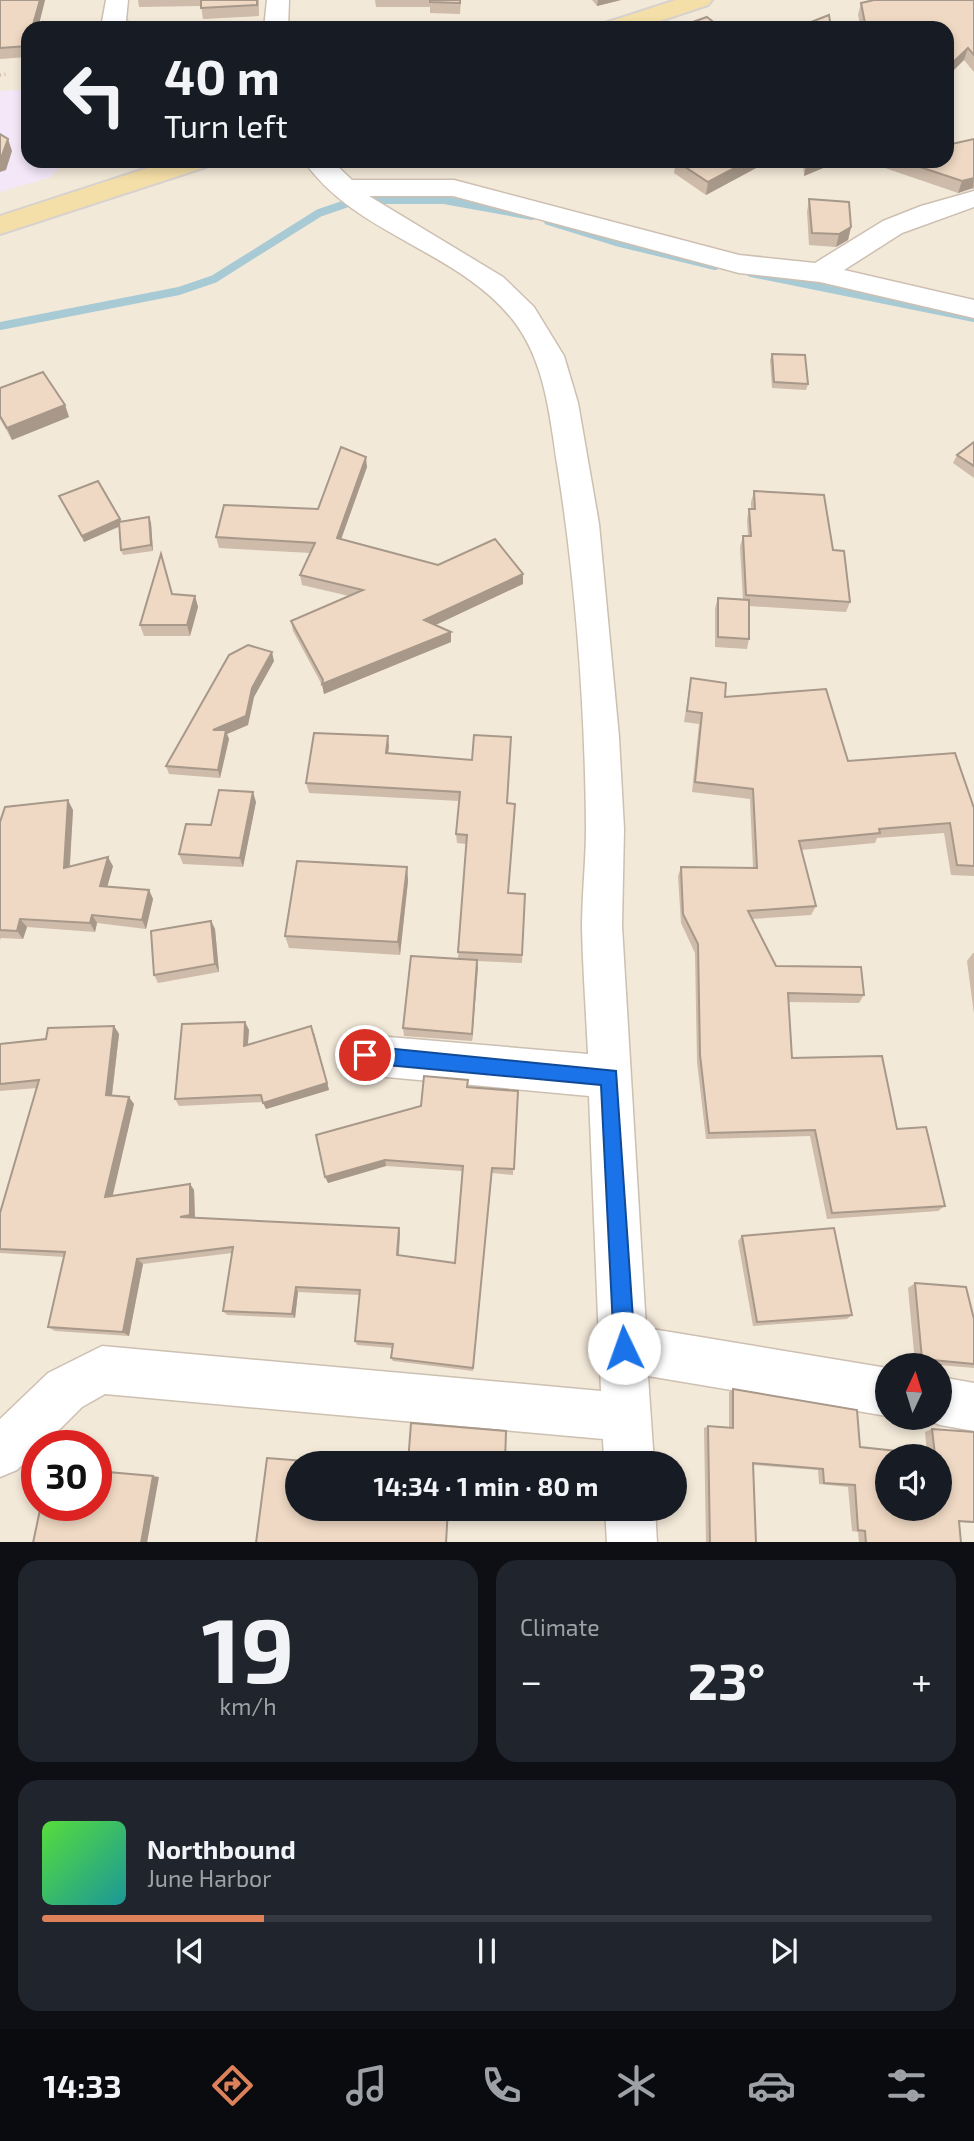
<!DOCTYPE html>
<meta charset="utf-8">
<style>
body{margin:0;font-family:"Exo 2",sans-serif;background:#20242c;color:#f1f3f6;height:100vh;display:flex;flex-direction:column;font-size:26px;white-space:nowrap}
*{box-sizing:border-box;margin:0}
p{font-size:23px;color:#9ea1a6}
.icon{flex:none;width:38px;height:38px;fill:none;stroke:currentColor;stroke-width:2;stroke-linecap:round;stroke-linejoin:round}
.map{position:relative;height:1542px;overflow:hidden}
.panel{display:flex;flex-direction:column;gap:18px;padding:18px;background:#0d0f14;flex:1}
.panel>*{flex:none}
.hud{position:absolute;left:21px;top:21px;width:933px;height:147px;border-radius:21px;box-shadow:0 4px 10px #0003;background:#171b24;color:#f1f3f6;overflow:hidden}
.needle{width:46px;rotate:4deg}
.fabs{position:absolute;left:875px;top:1353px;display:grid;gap:14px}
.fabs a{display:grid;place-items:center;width:77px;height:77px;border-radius:50%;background:#171b24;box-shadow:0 4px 10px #0003;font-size:35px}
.speed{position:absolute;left:21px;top:1430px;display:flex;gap:14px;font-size:35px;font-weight:700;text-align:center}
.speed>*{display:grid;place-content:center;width:91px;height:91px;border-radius:50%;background:#171b24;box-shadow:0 4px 10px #0003;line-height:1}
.speed .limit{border:10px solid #d22;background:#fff;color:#111}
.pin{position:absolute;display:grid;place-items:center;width:60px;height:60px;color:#fff;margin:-30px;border:4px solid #fff;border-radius:50%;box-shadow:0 2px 7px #0007}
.me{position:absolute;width:77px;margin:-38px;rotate:357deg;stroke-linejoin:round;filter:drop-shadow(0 0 5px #0008)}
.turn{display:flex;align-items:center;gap:24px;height:147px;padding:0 28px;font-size:32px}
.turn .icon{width:91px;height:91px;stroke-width:2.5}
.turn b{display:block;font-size:49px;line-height:60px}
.big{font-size:52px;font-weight:700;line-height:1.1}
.panel .card{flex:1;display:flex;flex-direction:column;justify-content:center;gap:10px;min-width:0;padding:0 24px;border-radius:21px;background:#20242c}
.panel .dial{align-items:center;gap:0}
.dial b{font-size:91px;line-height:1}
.song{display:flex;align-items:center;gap:21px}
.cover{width:84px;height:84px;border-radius:10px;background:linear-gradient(135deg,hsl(110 70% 55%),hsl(180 70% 35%))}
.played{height:7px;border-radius:4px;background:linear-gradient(90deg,#dc8159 25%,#363941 25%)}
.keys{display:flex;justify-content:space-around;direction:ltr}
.heat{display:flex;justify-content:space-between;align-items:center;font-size:38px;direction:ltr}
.panel .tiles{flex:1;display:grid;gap:18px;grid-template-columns:1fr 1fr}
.card:last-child{grid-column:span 2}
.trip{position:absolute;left:285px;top:1451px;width:402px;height:70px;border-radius:35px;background:#171b24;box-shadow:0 4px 10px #0003;font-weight:700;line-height:70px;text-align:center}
.tab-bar{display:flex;height:112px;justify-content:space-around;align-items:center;background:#090b0e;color:#9ea1a6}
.tab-bar .icon{width:49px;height:49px}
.tab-bar .on{color:#dc8159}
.tab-bar b{font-size:32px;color:#f1f3f6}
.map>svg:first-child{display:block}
.residential{fill:#f3e9d9;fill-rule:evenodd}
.education{fill:#f3e7f8}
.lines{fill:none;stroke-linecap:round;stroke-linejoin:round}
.stream{stroke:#a7cad5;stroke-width:8}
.minor-casing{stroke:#cdbfb1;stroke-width:3}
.primary-casing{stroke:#d8d2ce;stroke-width:4}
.path{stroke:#d4bca7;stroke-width:3.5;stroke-dasharray:1 3.5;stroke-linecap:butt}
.minor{fill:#fff;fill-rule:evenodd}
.primary{fill:#f5dfa8;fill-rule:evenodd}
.wall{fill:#cebba9}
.shaded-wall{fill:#a79889}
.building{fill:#efd9c4;stroke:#a79889;stroke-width:2;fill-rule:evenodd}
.route{fill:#1a73e8;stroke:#114b97;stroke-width:2}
</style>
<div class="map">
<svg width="974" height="1543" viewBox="0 0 974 1543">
<rect width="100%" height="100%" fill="#fbf6ea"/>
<!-- residential -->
<path class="residential" d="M0,0H974V1542L0,1543ZM28,28H947V161H28ZM887,1365H940V1418H887ZM37,1446H96V1505H37ZM887,1456H940V1508H887ZM298,1463H676V1508H298Z"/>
<!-- education -->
<path class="education" d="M28,89V161H63V164L51,177L0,192V91Z"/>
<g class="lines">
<!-- stream -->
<g class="stream">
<path d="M548,221L616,242L715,266"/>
<path d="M751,273L974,318"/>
<path d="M0,326L179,291L214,279L319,213L357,200H444L532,216"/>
</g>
<defs>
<g id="minor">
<path d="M106,0H128L126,20L134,28L106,27L102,22Z"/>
<path d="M267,0H289L288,28H264Z"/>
<path d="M304,161H332L352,180H454L739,255L815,263L883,221L921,206L974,191V207L902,233L844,270L974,300V318L820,282L739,273L453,196H369L503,277L534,307L564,356L578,403L599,524L619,737L624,829L622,926L646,1328L887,1368V1416L648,1376L654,1463H604L603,1439L105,1394L82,1407L43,1446H37V1451L17,1470L0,1477V1419L48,1373L102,1346L601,1391L589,1096L365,1075L350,1069L344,1055L350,1041L365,1035L588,1054C586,1012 583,970 582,928C582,894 586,861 586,827C585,710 576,585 558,470C550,419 546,362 513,320C458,250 355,235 304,161Z"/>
<path d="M940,1377L974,1383V1431L940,1425L923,1418H940Z"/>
<path d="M605,1508H655L657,1543H607Z"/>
</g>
<g id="primary">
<path d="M676,0H712L708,5L639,28H602L605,23Z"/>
<path d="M169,161H210L206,167L0,234V216Z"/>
</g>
</defs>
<!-- minor casing -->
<use href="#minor" class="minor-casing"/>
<!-- primary casing -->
<use href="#primary" class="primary-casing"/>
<!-- path -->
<path class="path" d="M0,75L8,74"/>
<!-- minor -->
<use href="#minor" class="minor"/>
<!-- primary -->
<use href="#primary" class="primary"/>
</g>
<!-- wall -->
<g class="wall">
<path d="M0,0H45L38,28H28V57L0,59Z"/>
<path d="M138,0H259V16L203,19L201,6L139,7Z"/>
<path d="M375,0H461L460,14L430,13V7H376Z"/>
<path d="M592,0H621L597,6Z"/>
<path d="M974,0V72L964,60L947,28H861L858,15L861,3Z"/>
<path d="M974,139V190L973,188L958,193L885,168L887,161H947Z"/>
<path d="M676,161H769L706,195L674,173Z"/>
<path d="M803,161H840L804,176Z"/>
<path d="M809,199L851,227L848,240L836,247L809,245L807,212Z"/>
<path d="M772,354L808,384L806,390L772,388L770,360Z"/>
<path d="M0,388L65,405L69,417L12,440L0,419Z"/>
<path d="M974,442V478L953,463L957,455Z"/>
<path d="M367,467L341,539L438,565L523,574V584L435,625L451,642L324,694L322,685L293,631L291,621L349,596L302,585L300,575L311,553L219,548L216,537L318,509Z"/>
<path d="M754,491L833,550L850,602L846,612L749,606V639L747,649L715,647V608L718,598L743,600L740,547L743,536H748L747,520L749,509H751V502Z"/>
<path d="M59,496L120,519L121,521L149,517L151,523L153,551L123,555L121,550L119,527L84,542Z"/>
<path d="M173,594L195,596L198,607L190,636H144L140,625Z"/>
<path d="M274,661L254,697L248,725L227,734L229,739L220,778L169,774L166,766Z"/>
<path d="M691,678L725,697L848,761L974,808V876L951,875L944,833L877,838L875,843L801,850L816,906L811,915L752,919L776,966L864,995L859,1003L788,1002L792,1058L897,1129L945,1206L938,1211L827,1219L810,1136L706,1139L697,1062L695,953L681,923L678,876L681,867L753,868L750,799L692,792L699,724L684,722Z"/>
<path d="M389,746L388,753L507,803L508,893L525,894L522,963L477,961L472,1041L404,1036L403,1028L458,959L466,844L457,843L456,834L459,801L309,793L306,783Z"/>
<path d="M256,802L243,867L183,864L179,854Z"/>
<path d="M73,810L70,866H113L107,887L149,890L153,899L146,929L97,923L95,932L27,927L23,939L1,938L0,940V822Z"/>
<path d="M407,867L408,881L400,955L289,948L285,936Z"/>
<path d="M211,921L215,929L219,972L158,983L154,975Z"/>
<path d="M973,953H974V1014L967,961Z"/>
<path d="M245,1022L249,1030L248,1044L314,1033L329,1090L266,1109L263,1102L179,1106L175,1099Z"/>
<path d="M114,1026L119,1034L112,1096L134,1104L112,1196L190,1184L194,1190L195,1218L399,1228L400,1233L399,1256L455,1263L462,1171L386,1166L328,1183L421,1106L468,1087L518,1091L513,1175L492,1173L473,1371L393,1361L391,1358L393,1348L357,1345L355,1341L359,1295L298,1292L295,1318L227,1315L223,1311L232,1253L143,1264L129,1336L55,1331L48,1327L64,1257L0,1253V1213L37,1088L0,1091V1044L46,1039Z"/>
<path d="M742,1236L852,1315L847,1319L753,1326L738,1241Z"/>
<path d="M915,1283L974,1319V1368L915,1363L908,1288Z"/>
<path d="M733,1389L860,1447L927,1454L925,1432L932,1429L974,1432V1523L959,1522L961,1543H859L858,1532L852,1531L848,1487L819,1484L818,1470L753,1465L756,1543H706L704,1428L708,1426L729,1427V1392Z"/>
</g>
<!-- shaded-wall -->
<g class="shaded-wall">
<path d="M40,0H45L38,28H32Z"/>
<path d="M598,0H621L597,6Z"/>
<path d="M968,48L964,60L947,77V68Z"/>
<path d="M8,139L12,151L6,170L0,172V158Z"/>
<path d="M748,161H769L706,195L708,182Z"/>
<path d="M813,161H840L804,176L807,163Z"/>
<path d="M974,178L973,188L958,193L962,181Z"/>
<path d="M851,227L848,240L836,247L839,234Z"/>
<path d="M65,405L69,417L12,440L7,428Z"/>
<path d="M366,457L367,467L338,548L337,538Z"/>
<path d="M149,517L151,523L153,551L151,545Z"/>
<path d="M120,519L122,525L84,542L82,536Z"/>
<path d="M523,574V584L425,630L424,620Z"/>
<path d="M195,596L198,607L190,636L187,625Z"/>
<path d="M451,632V642L324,694L322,684Z"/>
<path d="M272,652L274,661L254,697L248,725L227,734L229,739L220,778L218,770L213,730L252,688Z"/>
<path d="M388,736L389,746L387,762L386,753Z"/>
<path d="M253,792L256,802L243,867L240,858Z"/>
<path d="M68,800L73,810L69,877L64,868Z"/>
<path d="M108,857L113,866L105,895L100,886Z"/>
<path d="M407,867L408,881L400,955L398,942Z"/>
<path d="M149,890L153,899L146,929L142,920Z"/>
<path d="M92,915L97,923L95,932L90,923Z"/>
<path d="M20,919L27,927L23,939L17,931Z"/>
<path d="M211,921L215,929L219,972L215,964Z"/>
<path d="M477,960L478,968L472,1041V1034Z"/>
<path d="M245,1022L249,1030L247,1053L244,1046Z"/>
<path d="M114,1026L119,1034L111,1102L106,1095Z"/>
<path d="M314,1033L329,1090L266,1109L263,1103Z"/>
<path d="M129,1097L134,1104L111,1203L105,1197Z"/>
<path d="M385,1160L386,1166L328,1183L325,1177Z"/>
<path d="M190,1184L194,1190L195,1220L180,1217Z"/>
<path d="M399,1228L400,1233L398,1260L397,1255Z"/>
<path d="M137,1259L143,1264L129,1336L123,1332Z"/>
<path d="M296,1287L298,1292L295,1318L292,1314Z"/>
<path d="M153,1476L159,1477L147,1543H141Z"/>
</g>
<!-- building -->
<g class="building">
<path d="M0,0H40L32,28H28V46L0,48Z"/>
<path d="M201,0H257V5L201,8Z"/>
<path d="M430,0H460V3L430,2Z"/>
<path d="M874,0H974V55L968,48L947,68V28H866L861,3Z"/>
<path d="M829,15L831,28H796Z"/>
<path d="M707,17L721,28H676Z"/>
<path d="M0,134L8,139L1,158H0Z"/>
<path d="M974,139V178L962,181L902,161H947V145Z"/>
<path d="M676,161H748L708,182Z"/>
<path d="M809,199L849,202L851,227L839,234L812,233Z"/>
<path d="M772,354L805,355L808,384L774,382Z"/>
<path d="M43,372L65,405L7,428L0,416V388Z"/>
<path d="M974,442V466L957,455Z"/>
<path d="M341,447L366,457L337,538L438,565L495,539L523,574L424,620L451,632L322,684L323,680L291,621L363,590L300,575L315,543L216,537L224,505L318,509Z"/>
<path d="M98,481L120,519L82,536L59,496Z"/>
<path d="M754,491L824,495L833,550L844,551L850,602L746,595L743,536H751L749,509H755Z"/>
<path d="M149,517L151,545L121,550L119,522Z"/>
<path d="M161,554L172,594L195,596L187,625H140Z"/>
<path d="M718,598L749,600V639L718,637Z"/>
<path d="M248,645L272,652L252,688L246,716L213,730H226L218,770L166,766L229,655Z"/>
<path d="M691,678L726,683L725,697L826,689L848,761L955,753L974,808V866L957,865L950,823L879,829L880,833L799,841L816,906L748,911L776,966L861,967L864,995L788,993L792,1058L882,1056L897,1129L926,1127L945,1206L832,1213L815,1130L709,1133L700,1055L698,944L683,914L681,867L757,868L753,789L695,782L702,713L687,711Z"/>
<path d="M314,733L388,736L386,753L472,760L474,735L511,737L507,803L515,804L508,893L525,894L522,955L458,952L467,835L456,834L460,792L306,783Z"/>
<path d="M219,790L253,792L240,858L179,854L186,824L211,825Z"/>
<path d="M68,800L64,868L108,857L100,886L149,890L142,920L92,915L90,923L20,919L17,931L0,930V822L5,807Z"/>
<path d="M297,861L407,867L398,942L285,936Z"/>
<path d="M211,921L215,964L154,975L151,931Z"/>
<path d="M411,956L477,960L472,1034L403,1028Z"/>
<path d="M245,1022L244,1046L311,1026L327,1083L263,1103L261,1095L175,1099L182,1024Z"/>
<path d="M114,1026L106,1095L129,1097L105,1197L190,1184V1215L180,1217L399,1228L397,1255L455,1263L463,1166L385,1160L325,1177L316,1135L421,1106L424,1076L468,1080L467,1087L518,1091L514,1169L492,1168L473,1368L391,1358L393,1344L355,1341L360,1290L296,1287L292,1314L223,1311L233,1247L137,1259L123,1332L48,1327L65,1252L0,1249V1213L39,1080L0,1084V1044L46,1039L48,1028Z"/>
<path d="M834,1228L852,1315L757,1322L742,1236Z"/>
<path d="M915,1283L966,1287L974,1319V1364L922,1359Z"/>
<path d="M733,1389L857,1410L860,1447L935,1455L932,1429L974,1432V1522L959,1521L961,1543H866L865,1531L858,1530L855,1485L824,1483L823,1469L753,1463L756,1543H710L708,1426L733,1428ZM887,1456H940V1508H887Z"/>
<path d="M411,1423L506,1431L505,1463H408Z"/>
<path d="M267,1458L317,1462L298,1463V1508H448L446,1543H256Z"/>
<path d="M96,1471L153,1476L141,1543H33L41,1505H96Z"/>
</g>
<!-- route -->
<path class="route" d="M365,1046L616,1071L635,1348L632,1356L624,1359L617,1356L614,1348L601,1085L365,1063L359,1061L356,1055L359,1048Z"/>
</svg>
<div class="fabs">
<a><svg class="needle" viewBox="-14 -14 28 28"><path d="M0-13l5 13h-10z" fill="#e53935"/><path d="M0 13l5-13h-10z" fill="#9ea1a6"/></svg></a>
<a><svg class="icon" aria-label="sound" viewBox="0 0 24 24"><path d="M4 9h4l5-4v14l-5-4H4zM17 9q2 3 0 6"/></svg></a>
</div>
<div class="speed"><div class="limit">30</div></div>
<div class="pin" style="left:365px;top:1055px;background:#d93025"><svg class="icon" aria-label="arrive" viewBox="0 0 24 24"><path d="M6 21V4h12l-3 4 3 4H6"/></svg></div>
<svg class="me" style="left:624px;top:1348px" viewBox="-20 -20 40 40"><circle r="19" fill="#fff"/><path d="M0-13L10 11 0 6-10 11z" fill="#1a73e8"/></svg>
<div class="trip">14:34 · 1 min · 80 m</div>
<div class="hud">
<div class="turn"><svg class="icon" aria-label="left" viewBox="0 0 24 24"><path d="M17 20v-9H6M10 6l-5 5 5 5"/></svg><div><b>40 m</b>Turn left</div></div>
</div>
</div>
<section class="panel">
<div class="tiles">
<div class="card dial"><b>19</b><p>km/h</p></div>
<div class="card"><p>Climate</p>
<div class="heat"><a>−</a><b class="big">23°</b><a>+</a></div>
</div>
<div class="card">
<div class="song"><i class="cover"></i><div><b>Northbound</b><p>June Harbor</p></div></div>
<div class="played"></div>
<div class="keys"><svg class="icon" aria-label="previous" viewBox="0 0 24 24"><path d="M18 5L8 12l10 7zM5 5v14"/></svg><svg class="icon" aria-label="pause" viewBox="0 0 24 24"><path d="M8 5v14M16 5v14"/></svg><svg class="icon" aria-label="next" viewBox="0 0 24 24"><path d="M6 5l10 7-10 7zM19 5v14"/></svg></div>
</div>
</div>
</section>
<nav class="tab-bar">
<b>14:33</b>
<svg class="icon on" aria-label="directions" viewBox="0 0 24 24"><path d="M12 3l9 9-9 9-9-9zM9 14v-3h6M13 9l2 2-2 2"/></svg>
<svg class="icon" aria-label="music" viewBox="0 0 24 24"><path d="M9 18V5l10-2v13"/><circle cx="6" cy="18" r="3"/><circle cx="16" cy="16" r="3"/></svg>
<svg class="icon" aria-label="phone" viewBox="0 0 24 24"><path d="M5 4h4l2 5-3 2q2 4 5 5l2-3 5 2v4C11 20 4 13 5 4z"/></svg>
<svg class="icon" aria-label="climate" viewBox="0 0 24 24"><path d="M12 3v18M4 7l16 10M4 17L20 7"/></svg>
<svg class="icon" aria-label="car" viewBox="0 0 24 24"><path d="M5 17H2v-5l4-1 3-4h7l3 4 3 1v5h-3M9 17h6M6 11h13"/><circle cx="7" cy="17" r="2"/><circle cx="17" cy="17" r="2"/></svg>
<svg class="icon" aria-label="filters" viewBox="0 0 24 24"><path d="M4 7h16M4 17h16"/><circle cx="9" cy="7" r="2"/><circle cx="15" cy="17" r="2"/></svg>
</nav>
